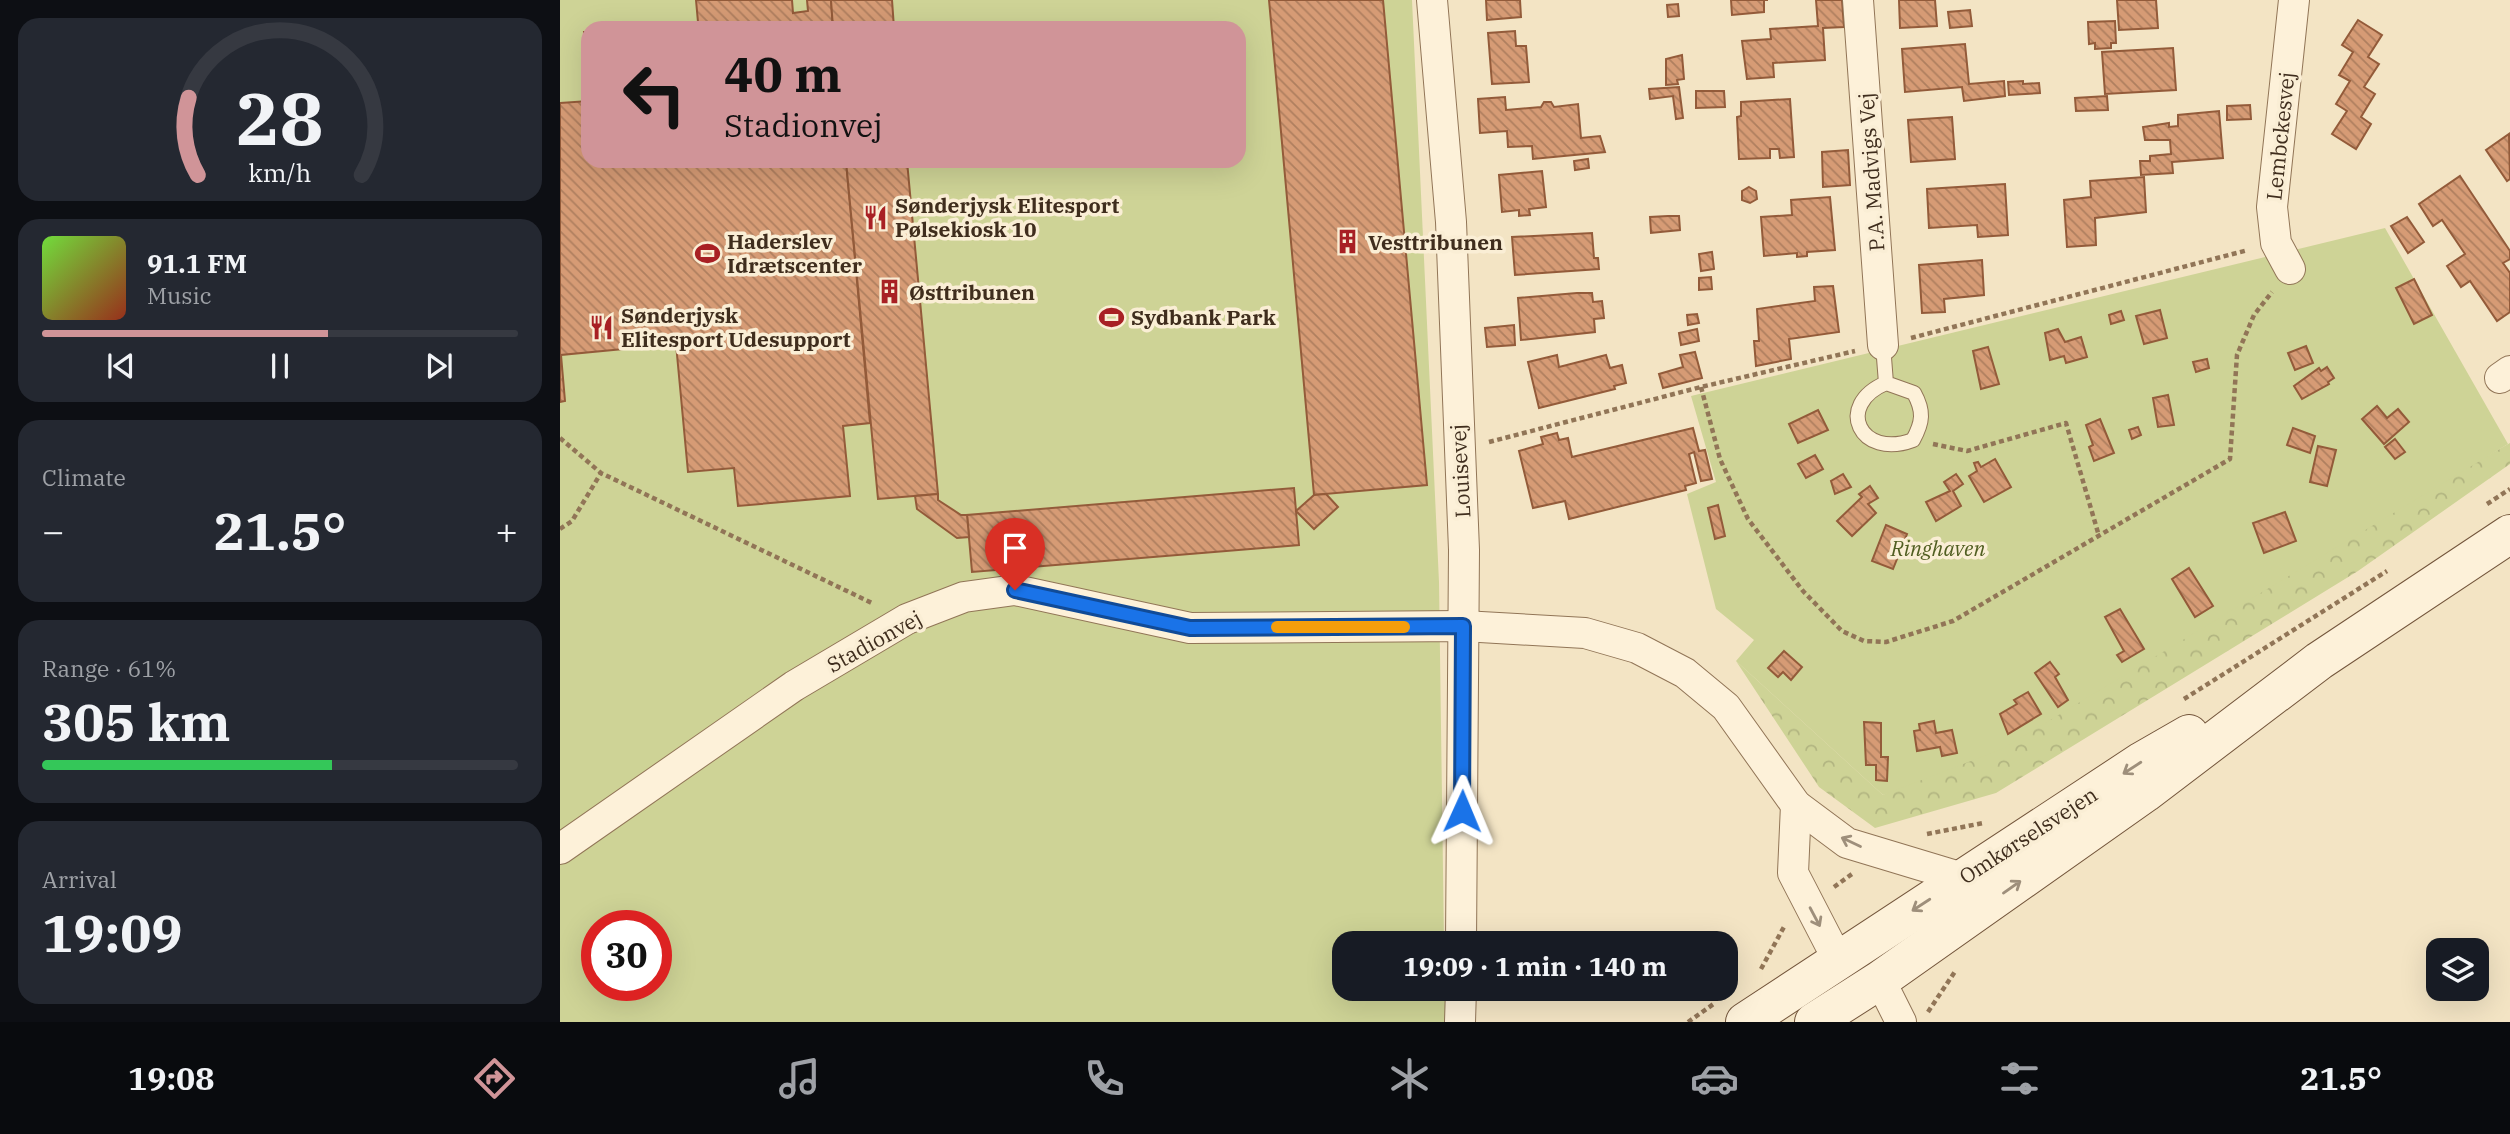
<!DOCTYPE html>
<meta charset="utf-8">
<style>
body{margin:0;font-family:"IBM Plex Serif",serif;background:#242831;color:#f1f3f6;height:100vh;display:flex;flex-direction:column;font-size:26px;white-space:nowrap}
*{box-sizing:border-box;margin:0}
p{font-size:23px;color:#9ea1a6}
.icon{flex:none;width:38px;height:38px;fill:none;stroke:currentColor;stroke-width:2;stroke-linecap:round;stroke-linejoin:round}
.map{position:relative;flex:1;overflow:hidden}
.sheet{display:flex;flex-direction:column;gap:18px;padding:18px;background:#0d0f14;width:560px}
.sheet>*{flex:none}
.banner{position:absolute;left:21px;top:21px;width:665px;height:147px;border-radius:21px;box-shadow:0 7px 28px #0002;background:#d09498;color:#111;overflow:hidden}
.controls{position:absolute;left:1866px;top:938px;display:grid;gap:14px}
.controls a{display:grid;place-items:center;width:63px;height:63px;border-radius:14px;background:#171b24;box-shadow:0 7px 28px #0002;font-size:35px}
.speed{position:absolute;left:21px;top:910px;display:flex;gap:14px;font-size:35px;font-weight:700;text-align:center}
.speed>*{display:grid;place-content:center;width:91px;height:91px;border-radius:50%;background:#171b24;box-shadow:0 7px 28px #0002;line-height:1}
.speed .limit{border:10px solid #d22;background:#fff;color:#111}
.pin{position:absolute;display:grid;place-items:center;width:60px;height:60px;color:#fff;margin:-72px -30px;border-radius:50% 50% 50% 0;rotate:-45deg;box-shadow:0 0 7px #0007}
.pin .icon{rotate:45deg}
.me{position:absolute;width:77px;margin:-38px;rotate:1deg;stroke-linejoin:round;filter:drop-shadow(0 0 5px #0008)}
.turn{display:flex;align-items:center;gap:24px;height:147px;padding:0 28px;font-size:32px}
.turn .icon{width:91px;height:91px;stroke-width:2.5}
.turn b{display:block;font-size:49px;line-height:60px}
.big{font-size:52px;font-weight:800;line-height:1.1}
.sheet .card{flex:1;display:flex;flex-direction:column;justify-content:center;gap:10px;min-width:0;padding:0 24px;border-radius:21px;background:#242831}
.sheet .dial{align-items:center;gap:0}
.dial svg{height:182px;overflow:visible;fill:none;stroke:#363941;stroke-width:7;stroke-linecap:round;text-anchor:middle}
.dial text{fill:#f1f3f6;stroke:none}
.song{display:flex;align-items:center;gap:21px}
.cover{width:84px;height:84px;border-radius:10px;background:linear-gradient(135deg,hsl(100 70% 55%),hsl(10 70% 35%))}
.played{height:7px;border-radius:4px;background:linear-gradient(90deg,#d09498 60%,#363941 60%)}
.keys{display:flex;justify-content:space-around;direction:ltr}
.heat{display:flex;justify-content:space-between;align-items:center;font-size:38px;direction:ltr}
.charge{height:10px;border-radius:5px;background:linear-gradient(90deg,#34c759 61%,#363941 0)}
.trip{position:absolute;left:772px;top:931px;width:406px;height:70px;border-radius:21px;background:#171b24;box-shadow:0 7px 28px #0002;font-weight:800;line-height:70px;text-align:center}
.tabs{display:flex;height:112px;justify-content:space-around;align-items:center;background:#090b0e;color:#9ea1a6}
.tabs .icon{width:49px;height:49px}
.tabs .current{color:#d09498}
.tabs b{font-size:32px;color:#f1f3f6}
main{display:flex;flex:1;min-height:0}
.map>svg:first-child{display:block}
.forest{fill:url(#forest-crowns)}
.garden{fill:#ced396;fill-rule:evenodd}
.building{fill:url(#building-back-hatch);stroke:#935b3a;stroke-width:2}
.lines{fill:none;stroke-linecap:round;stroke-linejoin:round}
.service-casing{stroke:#917557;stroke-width:16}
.minor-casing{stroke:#917557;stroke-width:32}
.secondary-casing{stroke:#73553b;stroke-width:40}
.path{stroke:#917557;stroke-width:4.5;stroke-dasharray:5 3.5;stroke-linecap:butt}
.service{stroke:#fdf1d9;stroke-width:14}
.minor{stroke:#fdf1d9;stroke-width:30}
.secondary{stroke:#fdf1d9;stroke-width:38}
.oneway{stroke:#9e8f7b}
.route-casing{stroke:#114b97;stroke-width:18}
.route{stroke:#1a73e8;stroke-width:12}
.slow{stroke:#f59e0b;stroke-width:12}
.labels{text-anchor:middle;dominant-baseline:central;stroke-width:7;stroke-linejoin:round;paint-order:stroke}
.street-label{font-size:21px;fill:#3f2d1d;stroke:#faeed5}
.poi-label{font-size:21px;font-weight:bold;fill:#3f2d1d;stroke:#faeed5;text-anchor:start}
.park-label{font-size:21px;font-style:italic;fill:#505e21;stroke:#faeed5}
</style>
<main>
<section class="sheet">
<div class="card dial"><svg viewBox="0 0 100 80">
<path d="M14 69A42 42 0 1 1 86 69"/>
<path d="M14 69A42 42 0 0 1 10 35" stroke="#d09498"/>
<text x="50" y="56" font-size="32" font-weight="700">28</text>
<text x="50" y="72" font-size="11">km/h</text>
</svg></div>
<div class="card">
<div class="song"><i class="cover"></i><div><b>91.1 FM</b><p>Music</p></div></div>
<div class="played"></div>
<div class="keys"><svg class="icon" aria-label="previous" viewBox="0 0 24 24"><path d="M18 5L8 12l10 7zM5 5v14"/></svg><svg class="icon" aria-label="pause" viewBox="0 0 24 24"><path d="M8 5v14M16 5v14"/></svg><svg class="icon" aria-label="next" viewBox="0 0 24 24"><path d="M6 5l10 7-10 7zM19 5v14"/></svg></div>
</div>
<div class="card"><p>Climate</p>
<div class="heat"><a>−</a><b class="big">21.5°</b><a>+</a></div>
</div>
<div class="card"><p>Range · 61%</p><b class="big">305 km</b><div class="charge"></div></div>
<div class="card"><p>Arrival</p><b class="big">19:09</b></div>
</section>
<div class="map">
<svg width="1950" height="1022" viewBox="0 0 1950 1022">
<defs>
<pattern id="forest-crowns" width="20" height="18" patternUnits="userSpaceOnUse" patternTransform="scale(1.75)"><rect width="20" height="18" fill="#ced396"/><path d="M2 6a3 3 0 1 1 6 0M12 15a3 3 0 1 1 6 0" fill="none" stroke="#b2b581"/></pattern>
<pattern id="building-back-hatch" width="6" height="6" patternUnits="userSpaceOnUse" patternTransform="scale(1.75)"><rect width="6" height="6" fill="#d69b75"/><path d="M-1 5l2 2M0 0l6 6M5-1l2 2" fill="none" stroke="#af7f5f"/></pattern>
</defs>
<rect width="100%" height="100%" fill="#f3e4c4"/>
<!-- forest -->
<path class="forest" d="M1950,443V464L1798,571L1436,793L1315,828L1259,787L1176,661L1323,795Z"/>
<!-- garden -->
<g class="garden">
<path d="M0,0H852L879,582L884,943H784V989H885L886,1022H0ZM28,28H679V161H28ZM37,926H96V985H37Z"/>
<path d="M1825,228L1948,444L1442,749L1323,795L1176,661L1194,640L1156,609L1127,494L1156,482L1131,396Z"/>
</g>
<!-- building -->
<g class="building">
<path d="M136,0H232L233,13L248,11L247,0H271L273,28H72L138,22Z"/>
<path d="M271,0H332L334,28H273Z"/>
<path d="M709,0H823L867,485L754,495Z"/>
<path d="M926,0H960L961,17L927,20Z"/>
<path d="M1171,0H1208H1204V12L1172,15Z"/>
<path d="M1256,0H1282L1284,27L1263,28L1265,60L1213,63L1214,77L1187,79L1182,41L1211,39L1210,29L1258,26Z"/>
<path d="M1339,0H1375L1377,26L1340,28Z"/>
<path d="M1557,0H1596L1598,28L1559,30Z"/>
<path d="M1118,4L1119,16L1108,17L1107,5Z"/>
<path d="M1410,10L1412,26L1390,28L1388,12Z"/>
<path d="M1798,20L1822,35L1808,57L1819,64L1804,87L1815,94L1801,117L1811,124L1796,149L1772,134L1787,111L1776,104L1790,81L1779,75L1793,52L1782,45Z"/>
<path d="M1555,21L1556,43H1551V48L1535,49V43L1529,44L1528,22Z"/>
<path d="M955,31L956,46H966L969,82L932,84L928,33Z"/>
<path d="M24,32H28V75Z"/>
<path d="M1405,44L1409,84L1444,81L1445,96L1404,101L1402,87L1345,92L1342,49Z"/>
<path d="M1613,48L1616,90L1545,94L1542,52Z"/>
<path d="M1122,55L1124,79L1117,80L1118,84L1106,85V59Z"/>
<path d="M1463,81V84L1479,83L1480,93L1449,95L1448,82Z"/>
<path d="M1119,87L1123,118L1116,119L1113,96L1090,99L1089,89Z"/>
<path d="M1136,91H1164L1165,107L1136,108Z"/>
<path d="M1547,96L1548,110L1516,111L1515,98Z"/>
<path d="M945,97L946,110L981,107L984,102H991L994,107L1018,104L1021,138L1040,136L1045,152L973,159L972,146L948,147L947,131L920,133L918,99Z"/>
<path d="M1230,99L1234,157L1220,158L1219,149H1210V158L1179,159L1177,117L1181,116V102Z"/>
<path d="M28,101V161H286L310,423L283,426L290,496L178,506L174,468L128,472L116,344L1,355L5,401L0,402V103Z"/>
<path d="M1690,105L1691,119L1667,120V106Z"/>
<path d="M1659,111L1663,158L1612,162L1613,173L1581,175L1580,161H1590V156L1611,154L1610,140H1585L1583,127L1609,123V127L1618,126V115Z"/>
<path d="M1392,117L1395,159L1351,162L1348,120Z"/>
<path d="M1949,134L1950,179L1947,181L1926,150Z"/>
<path d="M1288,150L1290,185L1263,187L1262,152Z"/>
<path d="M1028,159L1029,168L1015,170L1014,161Z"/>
<path d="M286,161H347L378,494L318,499Z"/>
<path d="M982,171L986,207L969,209L970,215L959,216V210L942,212L939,175Z"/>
<path d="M1900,176L1950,251V259L1943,263L1950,273V312L1937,321L1910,281L1901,287L1887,266L1905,254L1882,220L1873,226L1859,204Z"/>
<path d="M1584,177L1586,212L1535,218L1536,245L1507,247L1504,200L1531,197L1530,181Z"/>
<path d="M1445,184L1448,235L1418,237L1417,225L1369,228L1367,189Z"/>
<path d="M1189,187L1196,191L1197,199L1190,203L1182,200V191Z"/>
<path d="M1270,197L1275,250L1247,252V256L1237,257V253L1204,256L1201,217L1232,215L1231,200Z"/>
<path d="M1108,216H1119L1120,230L1091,233L1090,217Z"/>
<path d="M1847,217L1864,242L1848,253L1831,226Z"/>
<path d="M1032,233L1034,258H1038L1039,269L955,275L952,237Z"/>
<path d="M1152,252L1154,269L1141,271L1139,254Z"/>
<path d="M1422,260L1424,295L1384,299L1385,312L1362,313L1359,265Z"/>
<path d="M1151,277L1152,289L1139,290V278Z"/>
<path d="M1854,279L1872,315L1854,324L1836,288Z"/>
<path d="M1273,286L1279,332L1229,339L1231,359L1196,366L1194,341H1199L1197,309L1255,301L1254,287Z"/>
<path d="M1017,293H1032L1033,302L1042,301L1044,318L1034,319L1035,332L961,340L958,298Z"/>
<path d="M1600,310L1607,338L1584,344L1576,316Z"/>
<path d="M1561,311L1564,320L1551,324L1549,315Z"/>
<path d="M1137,314L1139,323L1128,325L1127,315Z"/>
<path d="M954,325L955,345L927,347L925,328Z"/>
<path d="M1137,329L1139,341L1121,345L1119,333Z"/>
<path d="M1498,329L1505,342L1521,337L1527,357L1506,363L1504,356L1490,360L1485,333Z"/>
<path d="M1746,346L1753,363L1735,370L1728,353Z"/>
<path d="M1428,347L1439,384L1421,389L1413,351Z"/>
<path d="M1135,352L1142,378L1103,388L1099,374L1123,367L1120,355Z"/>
<path d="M997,355L999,367L1046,355L1050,368L1062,365L1066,383L1054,386L1055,389L979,408L968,362Z"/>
<path d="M1647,359L1649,368L1636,372L1633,362Z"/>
<path d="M1767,367L1774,378L1768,382L1769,384L1742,399L1734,386L1759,368L1761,371Z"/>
<path d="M1608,395L1614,425L1598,427L1593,398Z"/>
<path d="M1817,406L1827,418L1838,409L1849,422L1824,444L1802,419Z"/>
<path d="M1258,410L1268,430L1238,443L1229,424Z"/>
<path d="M1540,419L1554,453L1534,461L1529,447L1533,445L1526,425Z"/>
<path d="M1578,427L1581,435L1572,439L1569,430Z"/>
<path d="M1133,428L1139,451L1145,450L1152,479L1141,481L1134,452L1129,454L1136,483L1125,486L1126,490L1009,519L1005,501L973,508L959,451L983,444L981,437L997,433L999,440L1008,438L1012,457Z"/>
<path d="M1733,428L1755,436L1750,453L1727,445Z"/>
<path d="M1835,439L1845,452L1835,459L1825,447Z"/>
<path d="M1758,446L1776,450L1767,486L1750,482Z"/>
<path d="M1255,455L1263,469L1246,478L1238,464Z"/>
<path d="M1435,459L1451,487L1424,502L1409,476L1417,471L1414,463L1418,462L1421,467Z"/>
<path d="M1283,474L1291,487L1275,494L1271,481Z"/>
<path d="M1396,474L1403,484L1393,491L1401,506L1376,521L1366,502L1390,491L1384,482Z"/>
<path d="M1310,486L1318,498L1308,504L1316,513L1292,536L1277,521L1302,497L1299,494Z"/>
<path d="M734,488L739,545L412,572L407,515Z"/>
<path d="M378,494V500L401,515H407L409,537L397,538L357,509L355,496Z"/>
<path d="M766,494L778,507L754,529L736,511L754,495Z"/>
<path d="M1158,505L1165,536L1155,539L1148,508Z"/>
<path d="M1725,512L1736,541L1704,553L1693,523Z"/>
<path d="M1326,525L1347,534L1333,569L1312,561Z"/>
<path d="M1629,568L1653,606L1635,617L1612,579Z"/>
<path d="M1560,609L1584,649L1562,662L1557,655L1564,651L1545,617Z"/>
<path d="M1224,651L1242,667L1231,680L1223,672L1218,677L1208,668Z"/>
<path d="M1490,662L1499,674L1495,677L1508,700L1498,707L1475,673Z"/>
<path d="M1468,692L1481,714L1448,734L1440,714L1457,704L1454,700Z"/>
<path d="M1374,721L1376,733L1392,730L1397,753L1382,756L1380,747L1357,751L1354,731L1360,730L1359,724Z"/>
<path d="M1304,722L1321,723V757H1328L1327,781L1316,780V765H1306Z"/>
</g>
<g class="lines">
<defs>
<path id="service" d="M1323,345L1326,383C1274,405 1300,460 1353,440C1363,422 1364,411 1354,393L1326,383"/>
<g id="minor">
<path d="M872,0L891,222L904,550L901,943"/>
<path d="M1298,0L1323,345"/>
<path d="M1730,269L1716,243L1712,207L1734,0"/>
<path d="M1940,378L1950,371"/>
<path d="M1236,805L1233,873L1278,960"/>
<path d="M0,849L234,686L347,619L404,597L455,590L630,628L903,626L1025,633L1077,648L1125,673L1166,707L1236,805L1287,843L1403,878"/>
<path d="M1320,980L1341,1022"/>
<path d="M900,1022L901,989"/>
</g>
<g id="secondary">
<path d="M1185,1022L1582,761L1629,734"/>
<path d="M1254,1022L1320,980L1585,793L1759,661L1950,534"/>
</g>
</defs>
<!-- service casing -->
<use href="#service" class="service-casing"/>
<!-- minor casing -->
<use href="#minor" class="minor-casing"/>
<!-- secondary casing -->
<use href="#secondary" class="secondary-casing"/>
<!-- path -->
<g class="path">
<path d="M1351,338L1688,250"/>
<path d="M1141,387L1160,459L1188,519L1243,591L1282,631L1304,641L1326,642L1393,621L1670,459L1677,355L1694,315L1712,292"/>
<path d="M0,438L41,473L314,604"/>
<path d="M929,442L1141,387L1295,351"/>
<path d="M1373,444L1407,451L1506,423L1539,536"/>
<path d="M1927,504L1950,489"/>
<path d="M0,529L12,521L41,473"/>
<path d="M1624,699L1827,571"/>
<path d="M1367,834L1423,823"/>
<path d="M1274,887L1292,874"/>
<path d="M1201,969L1225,925"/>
<path d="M1368,1012L1396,970"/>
<path d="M1128,1022L1155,1003"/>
</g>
<!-- service -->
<use href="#service" class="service"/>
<!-- minor -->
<use href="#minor" class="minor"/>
<!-- secondary -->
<use href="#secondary" class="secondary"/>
</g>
<!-- one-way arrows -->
<defs><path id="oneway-shaft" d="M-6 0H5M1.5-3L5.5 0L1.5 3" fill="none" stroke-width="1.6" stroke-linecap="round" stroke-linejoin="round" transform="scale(1.75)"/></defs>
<g class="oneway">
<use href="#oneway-shaft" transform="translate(1572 768) rotate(147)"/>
<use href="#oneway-shaft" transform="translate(1291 842) rotate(-155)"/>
<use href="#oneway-shaft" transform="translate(1452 887) rotate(-35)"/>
<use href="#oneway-shaft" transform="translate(1361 905) rotate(147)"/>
<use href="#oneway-shaft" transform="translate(1255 917) rotate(62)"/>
</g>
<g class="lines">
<defs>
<path id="route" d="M455,590L630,628L903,626L902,811"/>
</defs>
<!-- route casing -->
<use href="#route" class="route-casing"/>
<!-- route -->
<use href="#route" class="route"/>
<!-- slow -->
<path class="slow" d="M717,627H844"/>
</g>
<!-- icons -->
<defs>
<symbol id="restaurant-bare" viewBox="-9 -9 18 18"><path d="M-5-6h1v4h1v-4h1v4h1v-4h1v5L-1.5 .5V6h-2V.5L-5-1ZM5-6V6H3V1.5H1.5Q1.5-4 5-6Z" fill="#a82024" stroke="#faeed5" stroke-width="2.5" paint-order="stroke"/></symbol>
<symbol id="building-bare" viewBox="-9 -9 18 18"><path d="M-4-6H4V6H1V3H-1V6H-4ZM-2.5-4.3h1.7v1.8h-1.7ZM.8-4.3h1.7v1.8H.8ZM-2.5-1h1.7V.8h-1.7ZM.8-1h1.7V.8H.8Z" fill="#a82024" stroke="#faeed5" stroke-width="2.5" paint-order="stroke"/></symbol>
<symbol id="stadium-bare" viewBox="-9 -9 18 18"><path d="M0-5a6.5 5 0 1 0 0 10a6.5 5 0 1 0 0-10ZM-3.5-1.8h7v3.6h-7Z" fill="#a82024" stroke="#faeed5" stroke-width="2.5" paint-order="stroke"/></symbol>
</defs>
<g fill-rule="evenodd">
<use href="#restaurant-bare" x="298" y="200" width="35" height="35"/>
<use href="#building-bare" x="770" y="224" width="35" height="35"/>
<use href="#stadium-bare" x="130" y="236" width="35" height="35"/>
<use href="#building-bare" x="312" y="274" width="35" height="35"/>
<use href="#stadium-bare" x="534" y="300" width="35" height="35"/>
<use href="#restaurant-bare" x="24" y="310" width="35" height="35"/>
</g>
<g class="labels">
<!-- street labels -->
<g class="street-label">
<text transform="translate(1720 136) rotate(-84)">Lembckesvej</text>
<text transform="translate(1311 172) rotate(-94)">P.A. Madvigs Vej</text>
<text transform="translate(900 471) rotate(-93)">Louisevej</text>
<text transform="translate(314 641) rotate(-29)">Stadionvej</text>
<text transform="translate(1468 835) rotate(-33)">Omkørselsvejen</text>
</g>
<!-- poi labels -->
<g class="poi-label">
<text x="335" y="205">Sønderjysk Elitesport<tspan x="335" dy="24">Pølsekiosk 10</tspan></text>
<text x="167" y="241">Haderslev<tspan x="167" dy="24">Idrætscenter</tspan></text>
<text x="808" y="242">Vesttribunen</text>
<text x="349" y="292">Østtribunen</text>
<text x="61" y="315">Sønderjysk<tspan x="61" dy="24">Elitesport Udesupport</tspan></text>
<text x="571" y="317">Sydbank Park</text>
</g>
<!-- park labels -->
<g class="park-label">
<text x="1378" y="548">Ringhaven</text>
</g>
</g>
</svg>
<div class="controls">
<a><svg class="icon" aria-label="layers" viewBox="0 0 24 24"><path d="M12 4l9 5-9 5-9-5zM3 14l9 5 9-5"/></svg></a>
</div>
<div class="speed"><div class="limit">30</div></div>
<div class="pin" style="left:455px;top:590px;background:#d93025"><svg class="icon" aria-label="arrive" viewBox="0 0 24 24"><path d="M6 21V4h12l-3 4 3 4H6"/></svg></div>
<svg class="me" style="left:902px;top:811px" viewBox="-20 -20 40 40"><path d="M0-17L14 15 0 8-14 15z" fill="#1a73e8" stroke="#fff" stroke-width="4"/></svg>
<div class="trip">19:09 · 1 min · 140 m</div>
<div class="banner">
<div class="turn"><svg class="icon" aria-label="left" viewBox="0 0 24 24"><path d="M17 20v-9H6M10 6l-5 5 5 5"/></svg><div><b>40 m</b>Stadionvej</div></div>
</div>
</div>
</main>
<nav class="tabs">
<b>19:08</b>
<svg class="icon current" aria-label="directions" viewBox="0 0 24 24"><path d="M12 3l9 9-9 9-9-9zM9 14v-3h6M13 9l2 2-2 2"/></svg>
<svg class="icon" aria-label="music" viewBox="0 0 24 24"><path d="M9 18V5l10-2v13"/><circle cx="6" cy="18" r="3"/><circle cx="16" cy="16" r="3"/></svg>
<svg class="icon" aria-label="phone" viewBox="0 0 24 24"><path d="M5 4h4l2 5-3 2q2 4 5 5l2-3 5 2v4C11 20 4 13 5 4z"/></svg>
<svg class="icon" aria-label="climate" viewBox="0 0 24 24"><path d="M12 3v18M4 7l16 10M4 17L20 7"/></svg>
<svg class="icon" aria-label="car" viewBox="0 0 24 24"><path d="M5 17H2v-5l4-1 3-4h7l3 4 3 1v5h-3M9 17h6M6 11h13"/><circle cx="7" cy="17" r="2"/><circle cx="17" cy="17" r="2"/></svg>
<svg class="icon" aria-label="filters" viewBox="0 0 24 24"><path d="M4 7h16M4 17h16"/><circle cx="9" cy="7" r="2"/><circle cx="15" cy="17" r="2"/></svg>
<b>21.5°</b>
</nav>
